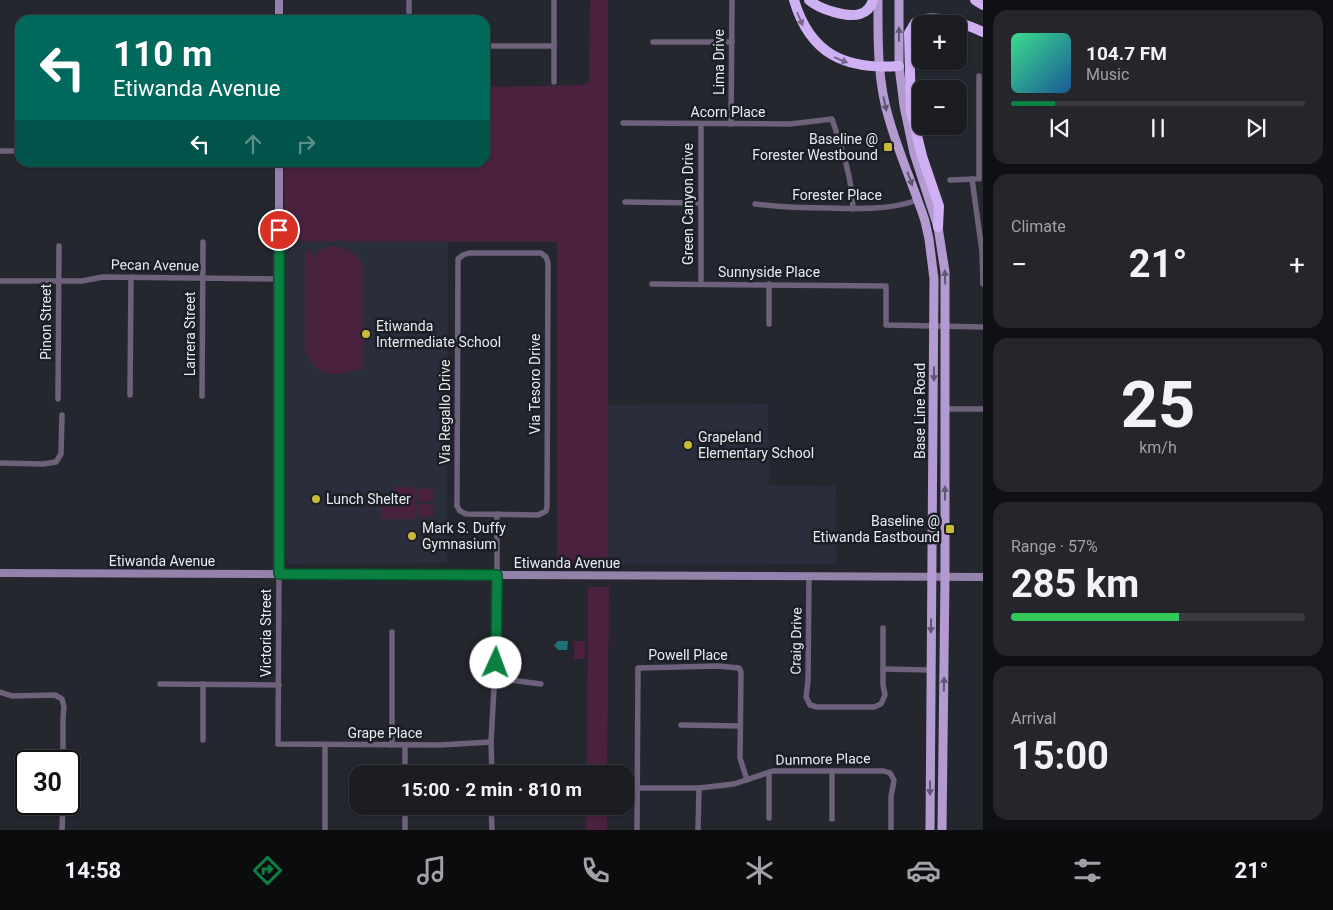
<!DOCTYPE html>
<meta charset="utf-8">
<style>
body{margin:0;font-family:Roboto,sans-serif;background:#25262b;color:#f1f3f6;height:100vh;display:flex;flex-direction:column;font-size:19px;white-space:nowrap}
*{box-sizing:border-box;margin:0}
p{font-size:16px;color:#a0a2a6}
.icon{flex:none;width:28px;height:28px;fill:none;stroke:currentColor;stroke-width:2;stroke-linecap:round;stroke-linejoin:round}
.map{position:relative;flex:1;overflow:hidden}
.panel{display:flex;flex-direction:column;gap:10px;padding:10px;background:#0f1013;width:350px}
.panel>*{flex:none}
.top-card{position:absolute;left:15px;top:15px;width:475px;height:152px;border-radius:15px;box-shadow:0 1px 4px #0004,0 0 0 1px #3a3b41;background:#00695c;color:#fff;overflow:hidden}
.controls{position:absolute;left:912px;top:15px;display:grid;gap:10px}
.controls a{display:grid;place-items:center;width:55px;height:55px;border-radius:10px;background:#1c1d23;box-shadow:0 1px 4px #0004,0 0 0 1px #3a3b41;font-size:25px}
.speed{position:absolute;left:15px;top:750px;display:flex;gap:10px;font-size:25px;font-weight:700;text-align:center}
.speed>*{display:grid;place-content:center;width:65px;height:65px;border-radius:50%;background:#1c1d23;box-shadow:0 1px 4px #0004,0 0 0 1px #3a3b41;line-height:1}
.speed .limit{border:2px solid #111;border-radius:8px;background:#fff;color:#111}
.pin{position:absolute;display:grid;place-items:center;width:42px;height:42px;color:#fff;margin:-21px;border:2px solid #fff;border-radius:50%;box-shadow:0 1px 5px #0007}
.me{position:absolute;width:55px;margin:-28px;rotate:2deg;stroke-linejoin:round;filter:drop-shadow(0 0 4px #0008)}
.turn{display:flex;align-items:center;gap:18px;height:105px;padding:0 15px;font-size:22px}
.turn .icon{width:65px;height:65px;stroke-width:2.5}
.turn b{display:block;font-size:35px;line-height:42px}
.lanes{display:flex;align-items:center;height:48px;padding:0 15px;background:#0003;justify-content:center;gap:25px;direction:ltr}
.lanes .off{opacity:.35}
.big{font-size:38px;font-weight:700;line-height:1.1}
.panel .widget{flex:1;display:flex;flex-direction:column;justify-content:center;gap:8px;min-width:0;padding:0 18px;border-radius:15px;background:#25262b}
.panel .dial{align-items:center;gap:0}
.dial b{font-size:65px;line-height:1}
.song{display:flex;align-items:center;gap:15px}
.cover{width:60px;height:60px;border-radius:8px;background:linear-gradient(135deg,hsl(150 70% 55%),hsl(210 70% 35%))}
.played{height:5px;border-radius:2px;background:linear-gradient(90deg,#0b8043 15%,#3a3b41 15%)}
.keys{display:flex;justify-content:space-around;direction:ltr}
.heat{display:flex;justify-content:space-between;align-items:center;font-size:28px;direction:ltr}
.charge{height:8px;border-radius:4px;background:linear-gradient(90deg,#34c759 57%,#3a3b41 0)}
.trip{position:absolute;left:349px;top:765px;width:285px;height:50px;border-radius:15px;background:#1c1d23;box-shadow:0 1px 4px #0004,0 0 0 1px #3a3b41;font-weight:700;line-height:50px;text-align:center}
.tab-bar{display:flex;height:80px;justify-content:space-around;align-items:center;background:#0b0c0e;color:#a0a2a6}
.tab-bar .icon{width:35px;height:35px}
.tab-bar .on{color:#0b8043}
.tab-bar b{font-size:22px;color:#f1f3f6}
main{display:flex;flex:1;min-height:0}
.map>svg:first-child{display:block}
.built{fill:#2a2e3c}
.green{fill:#4a223f}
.water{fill:#1d7179}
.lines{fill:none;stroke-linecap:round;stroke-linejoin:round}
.street{stroke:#6d617c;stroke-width:5.5}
.secondary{stroke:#9582ac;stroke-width:8}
.primary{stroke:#b39ad1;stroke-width:9}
.highway{stroke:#cfb1f3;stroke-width:10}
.oneway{fill:#75688c}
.oneway2{fill:#5f5672}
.route-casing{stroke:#07532c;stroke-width:12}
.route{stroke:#0b8043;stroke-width:9}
.poi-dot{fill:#c9ba3a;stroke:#1b1e25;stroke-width:2}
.labels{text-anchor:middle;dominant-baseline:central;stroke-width:5;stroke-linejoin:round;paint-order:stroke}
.street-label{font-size:14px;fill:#e9ebf1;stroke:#1b1e25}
.poi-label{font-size:14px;fill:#e9ebf1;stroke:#1b1e25;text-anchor:start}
</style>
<main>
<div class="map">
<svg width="983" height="830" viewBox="0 0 983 830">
<rect width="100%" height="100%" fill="#25272f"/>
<!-- built -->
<g class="built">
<path d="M285,241H448L447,563L288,564L285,559Z"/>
<path d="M768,404L769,485L836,486L837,564L608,565L607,405Z"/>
</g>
<!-- green -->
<g class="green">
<path d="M590,0H608V565L557,564V242L285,241L284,167L485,162V87L584,85L589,82Z"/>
<path d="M333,246C348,248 357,254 363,268V369C353,369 349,372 339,374C323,377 310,365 305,350V251H312V257L322,249Z"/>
<rect x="394" y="487" width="22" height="32"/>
<rect x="417" y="489" width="16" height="12"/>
<rect x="382" y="498" width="11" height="21"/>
<rect x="417" y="504" width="16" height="12"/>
<path d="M588,587H609L607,774H587Z"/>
<rect x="574" y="641" width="11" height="18"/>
<path d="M587,806H607V830H586Z"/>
</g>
<!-- water -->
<path class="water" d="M558,641H568L567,650H558L554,645Z"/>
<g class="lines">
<!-- street -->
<g class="street">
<path d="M554,0V82"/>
<path d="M409,20V0"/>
<path d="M653,42H732"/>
<path d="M485,46H554"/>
<path d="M979,76V179"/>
<path d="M623,123L790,124L832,119C842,149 852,177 853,209"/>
<path d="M701,124V284"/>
<path d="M731,124L732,0"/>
<path d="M0,151H20"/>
<path d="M972,179L982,251L983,284"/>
<path d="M950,180L975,179"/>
<path d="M625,202L700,203"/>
<path d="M755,204C780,207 804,208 829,208C860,209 889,210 918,200"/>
<path d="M469,253H541L546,257L548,263L547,506L546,511L538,515L466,514L460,511L457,506L458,259L463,255Z"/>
<path d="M0,281H82L103,277L279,279"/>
<path d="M652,284L886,286V325L983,327"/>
<path d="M769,284V324"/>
<path d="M130,395L131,277"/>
<path d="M202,396L203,242"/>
<path d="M58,399L59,246"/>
<path d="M945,409H983"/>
<path d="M0,463L43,464L56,462L61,454L62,415"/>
<path d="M279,574L278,744L440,745L491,742"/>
<path d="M809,577L808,681L806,697L810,705L817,707H874L881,704L885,695L883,685V628"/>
<path d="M392,632V745"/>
<path d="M883,669L930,670"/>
<path d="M495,678L541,684"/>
<path d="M160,684L279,685"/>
<path d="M0,692L12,696L55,695L62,699L64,707L63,718V761"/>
<path d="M681,725L740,726"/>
<path d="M203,740V684"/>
<path d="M405,745V774"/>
<path d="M832,771V819"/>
<path d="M769,772V818"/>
<path d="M492,773L543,774"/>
<path d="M492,774L491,742L497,634V514"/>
<path d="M638,788H699L734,784L773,771H884L890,773L894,780L891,797V830"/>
<path d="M405,806V830"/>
<path d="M491,806L492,830"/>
<path d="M62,830L63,804"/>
<path d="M325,830V745"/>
<path d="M637,830L638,668L718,666L739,668L741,672L740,758L747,780"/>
<path d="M698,830L699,788"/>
</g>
<!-- secondary -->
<g class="secondary">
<path d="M279,20V0"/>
<path d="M279,162V574"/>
<path d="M0,573L983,577"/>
</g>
<!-- primary -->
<g class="primary">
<path d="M878,0C878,40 877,80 889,119C899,154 914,187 925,221L929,239L934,279L930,830"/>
<path d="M899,0V66L904,106L914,153L938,227L945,272V577L942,830"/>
</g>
<!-- highway -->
<g class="highway">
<path d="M794,0C810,54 845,70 899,66"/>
<path d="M809,0C819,9 847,18 860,14C867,12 871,7 873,0"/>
<path d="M975,0L983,5"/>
<path d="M938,227L939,206L922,156L911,111L909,33L915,23C932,12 966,24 983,32"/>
</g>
</g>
<!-- one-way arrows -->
<defs><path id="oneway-solid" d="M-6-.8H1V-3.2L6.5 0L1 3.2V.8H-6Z" transform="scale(1.25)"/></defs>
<g class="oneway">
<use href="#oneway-solid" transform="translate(800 19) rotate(66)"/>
<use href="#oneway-solid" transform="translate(841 60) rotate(22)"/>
</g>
<g class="oneway2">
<use href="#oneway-solid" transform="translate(899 34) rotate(-90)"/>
<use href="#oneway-solid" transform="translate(885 104) rotate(78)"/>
<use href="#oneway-solid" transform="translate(910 179) rotate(70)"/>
<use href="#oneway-solid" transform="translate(945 277) rotate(-92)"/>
<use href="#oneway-solid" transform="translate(934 374) rotate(90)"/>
<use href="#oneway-solid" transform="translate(945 493) rotate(-90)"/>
<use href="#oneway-solid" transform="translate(931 626) rotate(91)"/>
<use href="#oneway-solid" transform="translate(944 684) rotate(-89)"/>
<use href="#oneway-solid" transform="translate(930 788) rotate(90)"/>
</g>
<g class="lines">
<defs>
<path id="route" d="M279,230V574L497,575L496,663"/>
</defs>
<!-- route casing -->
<use href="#route" class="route-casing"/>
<!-- route -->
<use href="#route" class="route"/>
</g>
<!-- markers -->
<g class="poi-dot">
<rect x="883" y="142" width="10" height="10" rx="2.5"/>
<circle cx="366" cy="334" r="5"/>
<circle cx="688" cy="445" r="5"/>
<circle cx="316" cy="499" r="5"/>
<rect x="945" y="524" width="10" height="10" rx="2.5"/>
<circle cx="412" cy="536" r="5"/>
</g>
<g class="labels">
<!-- street labels -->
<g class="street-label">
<text transform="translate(719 62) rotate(-90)">Lima Drive</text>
<text x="728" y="112">Acorn Place</text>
<text x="837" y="195">Forester Place</text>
<text transform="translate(688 204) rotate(-90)">Green Canyon Drive</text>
<text transform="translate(155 265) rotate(1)">Pecan Avenue</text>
<text x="769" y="272">Sunnyside Place</text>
<text transform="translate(46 322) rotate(-90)">Pinon Street</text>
<text transform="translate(190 334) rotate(-90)">Larrera Street</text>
<text transform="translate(535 384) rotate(-90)">Via Tesoro Drive</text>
<text transform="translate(920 411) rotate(-90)">Base Line Road</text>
<text transform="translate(445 412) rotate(-90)">Via Regallo Drive</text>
<text x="162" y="561">Etiwanda Avenue</text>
<text x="567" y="563">Etiwanda Avenue</text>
<text transform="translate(266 633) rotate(-90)">Victoria Street</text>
<text transform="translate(796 641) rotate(-89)">Craig Drive</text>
<text x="688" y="655">Powell Place</text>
<text x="385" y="733">Grape Place</text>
<text transform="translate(823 759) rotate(-1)">Dunmore Place</text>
</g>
<!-- poi labels -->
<g class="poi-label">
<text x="878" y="139" text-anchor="end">Baseline @<tspan x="878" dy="16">Forester Westbound</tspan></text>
<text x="376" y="326">Etiwanda<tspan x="376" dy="16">Intermediate School</tspan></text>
<text x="698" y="437">Grapeland<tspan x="698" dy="16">Elementary School</tspan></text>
<text x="326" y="499">Lunch Shelter</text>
<text x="940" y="521" text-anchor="end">Baseline @<tspan x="940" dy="16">Etiwanda Eastbound</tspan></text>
<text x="422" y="528">Mark S. Duffy<tspan x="422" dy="16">Gymnasium</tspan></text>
</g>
</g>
</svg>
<div class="controls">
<a>+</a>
<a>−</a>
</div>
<div class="speed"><div class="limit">30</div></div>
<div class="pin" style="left:279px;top:230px;background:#d93025"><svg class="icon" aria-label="arrive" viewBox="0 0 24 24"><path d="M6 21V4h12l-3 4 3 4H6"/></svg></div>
<svg class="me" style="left:496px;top:663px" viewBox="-20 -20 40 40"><circle r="19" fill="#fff"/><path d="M0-13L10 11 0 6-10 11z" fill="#0b8043"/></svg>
<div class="trip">15:00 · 2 min · 810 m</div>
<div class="top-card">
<div class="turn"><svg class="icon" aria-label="left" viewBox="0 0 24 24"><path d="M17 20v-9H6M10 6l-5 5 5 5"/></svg><div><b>110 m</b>Etiwanda Avenue</div></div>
<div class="lanes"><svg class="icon" aria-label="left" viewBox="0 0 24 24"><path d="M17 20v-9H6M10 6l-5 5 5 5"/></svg><svg class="icon off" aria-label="ahead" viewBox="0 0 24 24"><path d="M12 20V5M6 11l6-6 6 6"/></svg><svg class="icon off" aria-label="right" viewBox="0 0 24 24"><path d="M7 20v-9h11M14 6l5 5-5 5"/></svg></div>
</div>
</div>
<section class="panel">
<div class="widget">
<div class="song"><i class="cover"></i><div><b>104.7 FM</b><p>Music</p></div></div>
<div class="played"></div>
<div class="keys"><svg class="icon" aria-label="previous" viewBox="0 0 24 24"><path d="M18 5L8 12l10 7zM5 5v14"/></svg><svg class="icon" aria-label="pause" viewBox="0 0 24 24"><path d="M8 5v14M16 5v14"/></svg><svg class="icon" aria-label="next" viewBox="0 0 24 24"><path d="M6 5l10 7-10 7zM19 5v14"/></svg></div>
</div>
<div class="widget"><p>Climate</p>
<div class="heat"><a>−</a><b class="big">21°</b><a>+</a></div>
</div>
<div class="widget dial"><b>25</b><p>km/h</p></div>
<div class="widget"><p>Range · 57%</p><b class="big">285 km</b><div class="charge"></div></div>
<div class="widget"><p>Arrival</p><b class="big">15:00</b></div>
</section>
</main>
<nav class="tab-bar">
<b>14:58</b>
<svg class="icon on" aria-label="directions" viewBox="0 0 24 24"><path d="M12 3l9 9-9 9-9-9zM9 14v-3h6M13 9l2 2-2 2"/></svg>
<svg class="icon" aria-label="music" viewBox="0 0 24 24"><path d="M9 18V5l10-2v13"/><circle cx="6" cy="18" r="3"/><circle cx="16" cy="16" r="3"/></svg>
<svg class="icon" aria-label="phone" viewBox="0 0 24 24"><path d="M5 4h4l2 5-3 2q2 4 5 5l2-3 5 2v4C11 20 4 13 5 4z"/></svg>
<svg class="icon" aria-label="climate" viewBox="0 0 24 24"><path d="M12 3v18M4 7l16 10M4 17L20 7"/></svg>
<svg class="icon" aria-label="car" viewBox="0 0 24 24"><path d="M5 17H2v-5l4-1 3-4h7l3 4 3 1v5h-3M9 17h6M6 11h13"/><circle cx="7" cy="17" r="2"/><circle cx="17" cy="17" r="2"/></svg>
<svg class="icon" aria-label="filters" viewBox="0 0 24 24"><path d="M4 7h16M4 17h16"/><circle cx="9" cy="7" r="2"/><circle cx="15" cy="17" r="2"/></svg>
<b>21°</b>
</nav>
